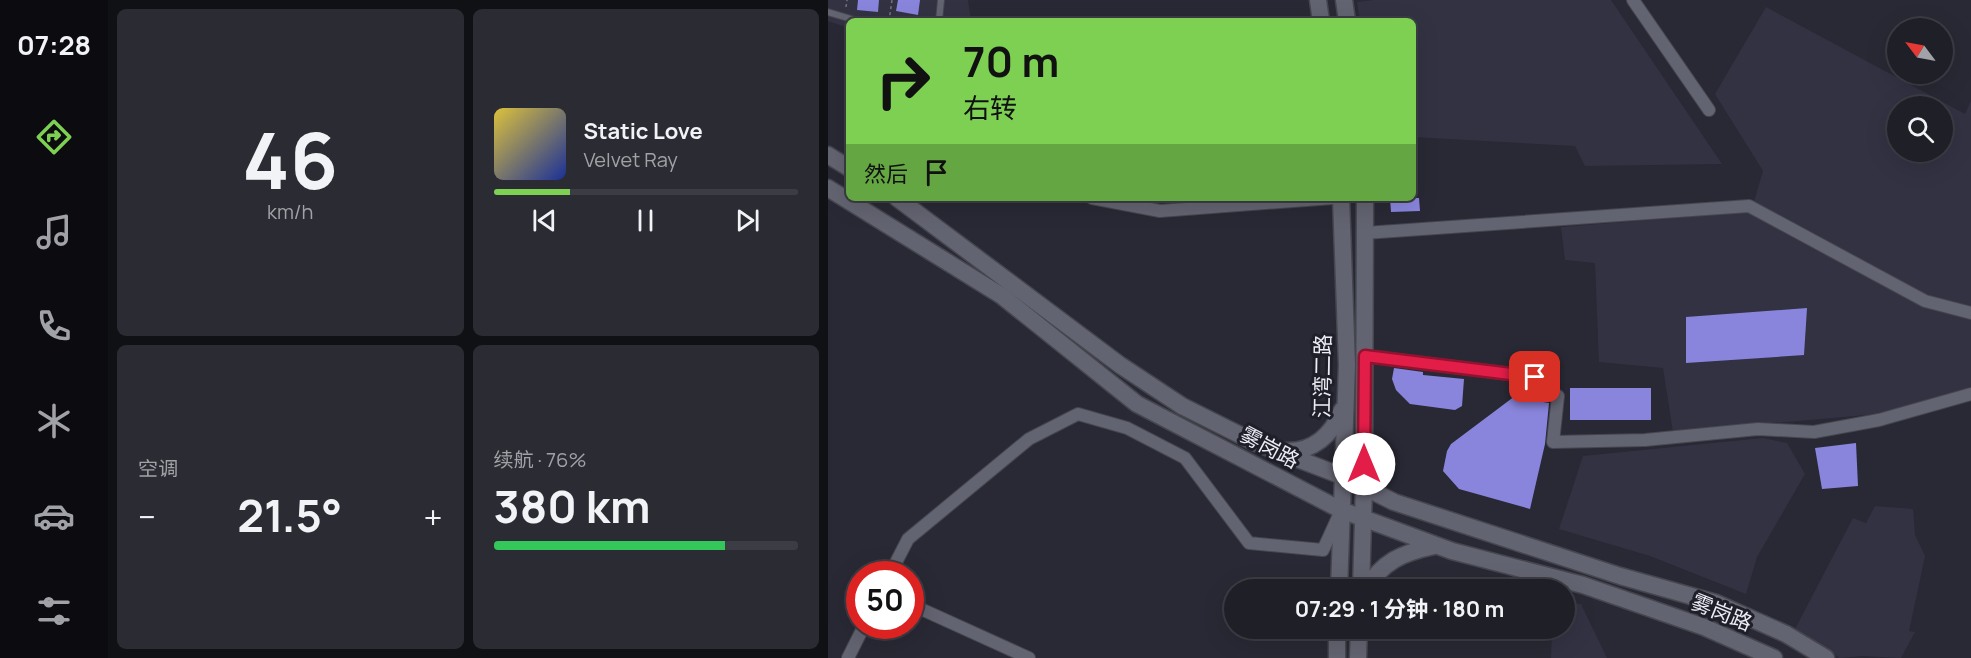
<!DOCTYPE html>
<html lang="zh">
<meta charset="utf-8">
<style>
body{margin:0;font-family:Manrope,"Noto Sans SC",sans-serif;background:#2b2c33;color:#f1f3f6;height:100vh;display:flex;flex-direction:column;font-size:22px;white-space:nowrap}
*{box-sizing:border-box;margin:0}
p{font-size:20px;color:#a1a2a7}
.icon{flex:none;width:33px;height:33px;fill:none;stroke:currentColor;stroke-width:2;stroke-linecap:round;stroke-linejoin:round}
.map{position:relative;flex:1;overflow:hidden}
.details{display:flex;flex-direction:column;gap:9px;padding:9px;background:#101115;width:720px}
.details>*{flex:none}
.guide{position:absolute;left:18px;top:18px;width:570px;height:183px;border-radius:9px;box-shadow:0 6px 24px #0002,0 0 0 2px #3c3d44;background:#7ed053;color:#111;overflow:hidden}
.needle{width:39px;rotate:302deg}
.buttons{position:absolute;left:1059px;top:18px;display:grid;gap:12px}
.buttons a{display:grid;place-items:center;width:66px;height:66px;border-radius:50%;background:#1e1f27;box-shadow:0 6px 24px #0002,0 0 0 2px #3c3d44;font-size:30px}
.speed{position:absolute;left:18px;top:561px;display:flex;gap:12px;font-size:30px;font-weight:700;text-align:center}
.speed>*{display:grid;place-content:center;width:78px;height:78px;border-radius:50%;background:#1e1f27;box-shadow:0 6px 24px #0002,0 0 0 2px #3c3d44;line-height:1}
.speed .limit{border:9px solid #d22;background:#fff;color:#111}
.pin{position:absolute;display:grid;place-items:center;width:51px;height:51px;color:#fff;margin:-26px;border-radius:12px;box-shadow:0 3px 9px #0006}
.me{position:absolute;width:66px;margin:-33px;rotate:0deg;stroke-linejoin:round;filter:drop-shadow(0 0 4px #0008)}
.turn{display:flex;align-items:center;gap:21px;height:126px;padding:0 18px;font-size:27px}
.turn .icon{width:78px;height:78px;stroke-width:2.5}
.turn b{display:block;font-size:42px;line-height:51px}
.then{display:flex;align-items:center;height:57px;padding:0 18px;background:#0003;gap:12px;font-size:22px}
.big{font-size:45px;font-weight:700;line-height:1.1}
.details .card{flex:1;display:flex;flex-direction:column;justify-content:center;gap:9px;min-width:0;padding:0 21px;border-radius:9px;background:#2b2c33}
.details .dial{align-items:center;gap:0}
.dial b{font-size:78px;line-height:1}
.song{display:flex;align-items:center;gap:18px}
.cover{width:72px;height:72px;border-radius:9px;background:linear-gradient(135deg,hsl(50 70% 55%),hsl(230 70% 35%))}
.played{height:6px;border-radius:3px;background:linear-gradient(90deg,#7ed053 25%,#3c3d44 25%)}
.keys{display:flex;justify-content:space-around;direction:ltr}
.heat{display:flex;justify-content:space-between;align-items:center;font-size:33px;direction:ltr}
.charge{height:9px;border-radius:4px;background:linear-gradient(90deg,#34c759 76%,#3c3d44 0)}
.details .tiles{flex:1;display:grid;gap:9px;grid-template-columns:repeat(2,1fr)}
.trip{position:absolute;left:396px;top:579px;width:351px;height:60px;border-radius:30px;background:#1e1f27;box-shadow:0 6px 24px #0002,0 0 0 2px #3c3d44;font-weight:700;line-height:60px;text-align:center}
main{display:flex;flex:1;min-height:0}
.menu{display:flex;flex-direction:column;width:108px;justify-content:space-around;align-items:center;background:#0c0c10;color:#a1a2a7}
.menu .icon{width:42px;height:42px}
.menu .active{color:#7ed053}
.menu b{font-size:27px;color:#f1f3f6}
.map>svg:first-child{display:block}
.built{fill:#323243;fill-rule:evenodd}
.building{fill:#8985dc}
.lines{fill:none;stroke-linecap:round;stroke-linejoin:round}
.service-casing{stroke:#46464f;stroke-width:8}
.minor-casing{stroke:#46464f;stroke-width:14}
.secondary-casing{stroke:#46464f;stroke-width:19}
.path{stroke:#72737d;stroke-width:1.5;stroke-dasharray:3 3;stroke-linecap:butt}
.service{stroke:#636471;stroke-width:6}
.minor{stroke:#636471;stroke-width:12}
.secondary{stroke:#636471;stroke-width:16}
.route-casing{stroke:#92132f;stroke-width:15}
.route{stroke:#e11d48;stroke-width:10}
.labels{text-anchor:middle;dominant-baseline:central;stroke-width:6;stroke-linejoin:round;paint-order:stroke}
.street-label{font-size:21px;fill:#ececf4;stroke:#1f1f2a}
</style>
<main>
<nav class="menu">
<b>07:28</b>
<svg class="icon active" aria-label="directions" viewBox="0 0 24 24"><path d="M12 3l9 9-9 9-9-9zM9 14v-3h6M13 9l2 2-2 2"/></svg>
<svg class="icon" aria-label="music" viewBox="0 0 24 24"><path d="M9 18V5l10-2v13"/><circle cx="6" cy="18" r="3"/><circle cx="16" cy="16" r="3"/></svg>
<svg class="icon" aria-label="phone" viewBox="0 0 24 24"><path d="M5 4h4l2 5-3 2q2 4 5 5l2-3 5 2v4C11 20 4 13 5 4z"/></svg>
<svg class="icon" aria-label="climate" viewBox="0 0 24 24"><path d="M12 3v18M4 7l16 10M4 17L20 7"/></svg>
<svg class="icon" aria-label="car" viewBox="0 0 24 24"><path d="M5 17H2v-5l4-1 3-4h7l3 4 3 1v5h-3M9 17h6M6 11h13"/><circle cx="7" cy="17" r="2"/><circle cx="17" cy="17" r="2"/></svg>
<svg class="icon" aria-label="filters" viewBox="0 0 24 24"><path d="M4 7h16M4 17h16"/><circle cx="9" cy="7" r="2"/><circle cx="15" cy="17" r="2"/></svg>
</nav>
<section class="details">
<div class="tiles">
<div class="card dial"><b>46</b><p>km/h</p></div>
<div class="card">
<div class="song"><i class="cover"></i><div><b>Static Love</b><p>Velvet Ray</p></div></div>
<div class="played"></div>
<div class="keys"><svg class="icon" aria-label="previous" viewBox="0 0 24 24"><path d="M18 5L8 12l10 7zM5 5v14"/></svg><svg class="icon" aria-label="pause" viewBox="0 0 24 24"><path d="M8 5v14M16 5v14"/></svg><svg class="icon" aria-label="next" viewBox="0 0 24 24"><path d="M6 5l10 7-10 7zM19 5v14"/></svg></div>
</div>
<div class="card"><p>空调</p>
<div class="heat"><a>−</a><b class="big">21.5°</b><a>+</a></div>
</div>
<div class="card"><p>续航 · 76%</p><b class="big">380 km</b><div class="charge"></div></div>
</div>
</section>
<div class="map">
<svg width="1143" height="658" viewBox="0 0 1143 658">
<rect width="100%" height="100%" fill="#282934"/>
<!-- built -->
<g class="built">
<path d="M0,0H140L143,21H21V28L0,21Z"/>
<path d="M546,0H783L894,164L757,166L747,146L585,137V21H532L529,2Z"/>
<path d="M938,7L1137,114L1143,101V396L1095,410L845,432L835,368L771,362L767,263L737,260L733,227L923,212L935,171L887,94ZM1070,106H1114V152H1070Z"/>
<path d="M935,438L959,443L977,474L929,557L918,594L822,556L731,529L755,456Z"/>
<path d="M1047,506L1085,509L1087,535L1097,556L1081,631L1087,632L1073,658L1034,656L1012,658L966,631L1025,518L1038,523Z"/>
<path d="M737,603L753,604L779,658H723L724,629L736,628Z"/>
</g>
<!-- building -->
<g class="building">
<path d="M30,0H51L50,12L29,10Z"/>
<path d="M70,0H92L90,15L68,11Z"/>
<path d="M562,198H591L592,211L563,212Z"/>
<path d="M979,308L976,355L858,363V317Z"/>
<path d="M566,368L595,372V375L636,379L634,406L627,410L582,404L568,390L564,379Z"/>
<path d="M699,387L703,400L721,403L717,444L702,509L631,489L615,471L619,451L623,444Z"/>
<rect x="742" y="388" width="81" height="32"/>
<path d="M1028,443L1030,486L994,489L987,448Z"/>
</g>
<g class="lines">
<defs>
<g id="service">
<path d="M0,12L30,21"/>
<path d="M111,21L113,0"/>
</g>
<g id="minor">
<path d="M805,0L881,110"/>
<path d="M264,198L332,211L505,198"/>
<path d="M537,233L921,206L1097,301L1143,313"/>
<path d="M537,356L707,377L708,393L730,396L725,442L817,440L930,429L986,432L1051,420L1143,394"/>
<path d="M62,574L80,539L201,439L250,414L299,428L357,458L421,543L495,550L511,515"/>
<path d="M82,604L201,658"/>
<path d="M20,658L36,626"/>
</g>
<g id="secondary">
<path d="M490,0L493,21"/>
<path d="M516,0L519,21"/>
<path d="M0,155L21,168"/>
<path d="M0,188L174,296L309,404L513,510L624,551L755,585L876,627L946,658"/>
<path d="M69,198L292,365L354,406L428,443L514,476L566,502L792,576L888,603L958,634L998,658"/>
<path d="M458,451C485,452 504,435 514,410"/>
<path d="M511,590L519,365L513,198"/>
<path d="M533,590L536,486L537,198"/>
<path d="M537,590C555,561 574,553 606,546"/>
<path d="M509,658V628"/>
<path d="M530,658L531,628"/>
</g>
</defs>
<!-- service casing -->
<use href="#service" class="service-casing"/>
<!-- minor casing -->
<use href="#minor" class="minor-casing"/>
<!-- secondary casing -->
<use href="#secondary" class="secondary-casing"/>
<!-- path -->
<g class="path">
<path d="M18,7L19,0"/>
<path d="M61,21L64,0"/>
</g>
<!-- service -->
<use href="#service" class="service"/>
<!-- minor -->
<use href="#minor" class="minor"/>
<!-- secondary -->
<use href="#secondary" class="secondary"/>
</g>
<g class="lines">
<defs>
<path id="route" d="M536,464L537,356L707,377"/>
</defs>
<!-- route casing -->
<use href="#route" class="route-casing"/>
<!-- route -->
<use href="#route" class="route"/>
</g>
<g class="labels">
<!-- street labels -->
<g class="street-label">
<text transform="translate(494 376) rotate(-89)">江湾二路</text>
<text transform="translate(442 447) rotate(28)">雾岗路</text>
<text transform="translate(894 612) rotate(22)">雾岗路</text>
</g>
</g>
</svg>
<div class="buttons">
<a><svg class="needle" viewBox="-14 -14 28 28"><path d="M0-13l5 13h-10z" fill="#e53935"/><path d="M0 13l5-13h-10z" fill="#a1a2a7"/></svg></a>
<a><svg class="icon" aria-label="search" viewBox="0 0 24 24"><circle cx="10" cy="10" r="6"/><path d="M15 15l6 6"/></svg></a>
</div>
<div class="speed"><div class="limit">50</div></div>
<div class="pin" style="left:707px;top:377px;background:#d93025"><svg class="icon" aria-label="arrive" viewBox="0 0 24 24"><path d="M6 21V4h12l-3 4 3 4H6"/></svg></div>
<svg class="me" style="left:536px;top:464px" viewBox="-20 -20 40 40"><circle r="19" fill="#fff"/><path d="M0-13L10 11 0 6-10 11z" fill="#e11d48"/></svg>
<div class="trip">07:29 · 1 分钟 · 180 m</div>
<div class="guide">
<div class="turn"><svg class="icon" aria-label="right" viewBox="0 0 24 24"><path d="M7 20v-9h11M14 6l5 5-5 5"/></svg><div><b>70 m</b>右转</div></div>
<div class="then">然后<svg class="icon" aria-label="arrive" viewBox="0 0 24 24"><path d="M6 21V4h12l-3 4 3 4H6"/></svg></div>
</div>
</div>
</main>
